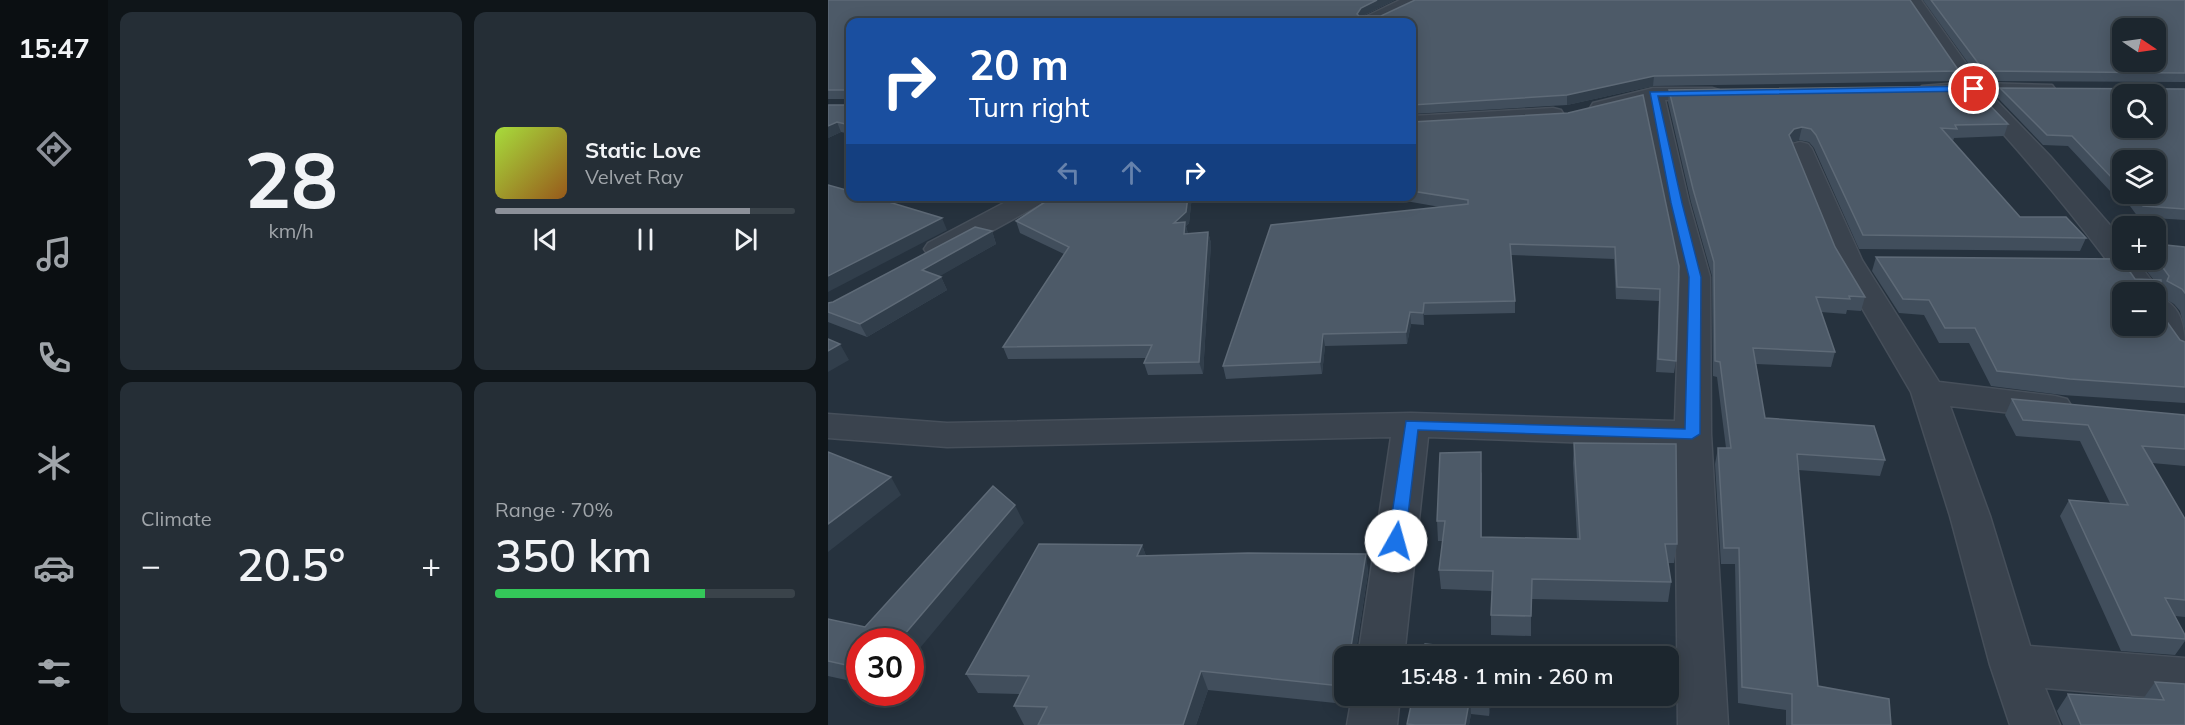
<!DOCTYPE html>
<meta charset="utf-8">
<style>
body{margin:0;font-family:Mulish,sans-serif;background:#252e36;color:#f1f3f6;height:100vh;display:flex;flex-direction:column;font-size:22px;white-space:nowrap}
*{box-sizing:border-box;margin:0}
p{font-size:20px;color:#a0a5aa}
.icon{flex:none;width:33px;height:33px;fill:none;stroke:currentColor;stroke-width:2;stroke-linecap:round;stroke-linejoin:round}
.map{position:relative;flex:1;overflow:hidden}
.sheet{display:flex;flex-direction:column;gap:12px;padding:12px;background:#0f1519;width:720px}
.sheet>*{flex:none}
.hud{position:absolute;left:18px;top:18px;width:570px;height:183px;border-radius:12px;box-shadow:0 3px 15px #0003,0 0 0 2px #3a434a;background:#1a4fa0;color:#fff;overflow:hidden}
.needle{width:39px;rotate:103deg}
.buttons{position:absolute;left:1284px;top:18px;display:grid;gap:12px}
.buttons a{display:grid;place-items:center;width:54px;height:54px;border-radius:12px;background:#1c262e;box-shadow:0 3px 15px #0003,0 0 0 2px #3a434a;font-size:30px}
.speed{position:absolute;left:18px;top:628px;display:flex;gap:12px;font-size:30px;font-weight:700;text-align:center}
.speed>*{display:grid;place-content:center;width:78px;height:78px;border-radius:50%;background:#1c262e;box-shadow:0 3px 15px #0003,0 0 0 2px #3a434a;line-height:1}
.speed .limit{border:9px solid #d22;background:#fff;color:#111}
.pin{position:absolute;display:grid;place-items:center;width:51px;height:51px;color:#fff;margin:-26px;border:3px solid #fff;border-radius:50%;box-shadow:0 2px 6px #0007}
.me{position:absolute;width:66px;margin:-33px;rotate:7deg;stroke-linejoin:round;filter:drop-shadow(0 0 4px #0008)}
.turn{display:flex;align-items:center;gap:21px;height:126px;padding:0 24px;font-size:27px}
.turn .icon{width:78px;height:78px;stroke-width:2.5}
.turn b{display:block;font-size:42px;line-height:51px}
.lanes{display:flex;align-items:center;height:57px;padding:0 24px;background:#0003;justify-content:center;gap:30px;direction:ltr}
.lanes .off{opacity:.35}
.big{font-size:45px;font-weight:600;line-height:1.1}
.sheet .card{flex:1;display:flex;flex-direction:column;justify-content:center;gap:9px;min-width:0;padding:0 21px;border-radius:12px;background:#252e36}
.sheet .dial{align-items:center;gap:0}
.dial b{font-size:78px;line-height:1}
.song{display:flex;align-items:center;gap:18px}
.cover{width:72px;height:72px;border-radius:9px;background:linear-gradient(135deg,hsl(80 70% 55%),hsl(30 70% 35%))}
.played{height:6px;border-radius:3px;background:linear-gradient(90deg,#8c9099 85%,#3a434a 85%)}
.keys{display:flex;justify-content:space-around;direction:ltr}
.heat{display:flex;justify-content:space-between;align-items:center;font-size:33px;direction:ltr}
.charge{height:9px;border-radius:4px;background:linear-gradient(90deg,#34c759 70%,#3a434a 0)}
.sheet .tiles{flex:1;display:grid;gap:12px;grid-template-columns:repeat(2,1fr)}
.trip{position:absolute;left:506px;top:646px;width:345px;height:60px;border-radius:12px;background:#1c262e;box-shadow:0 3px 15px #0003,0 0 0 2px #3a434a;font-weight:600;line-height:60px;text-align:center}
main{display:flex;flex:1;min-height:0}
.tab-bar{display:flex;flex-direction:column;width:108px;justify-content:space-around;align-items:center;background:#0b0f12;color:#a0a5aa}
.tab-bar .icon{width:42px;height:42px}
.tab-bar .on{color:#8c9099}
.tab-bar b{font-size:27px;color:#f1f3f6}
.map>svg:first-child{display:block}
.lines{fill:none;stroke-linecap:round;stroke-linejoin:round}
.minor-casing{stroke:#464f5a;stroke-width:3}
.minor{fill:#3a434e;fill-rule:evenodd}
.wall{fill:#414e5c;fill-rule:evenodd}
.shaded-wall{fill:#313e4b}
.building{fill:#4d5a68;stroke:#5e6a77;stroke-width:1.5;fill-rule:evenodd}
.route{fill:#1a73e8;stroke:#114b97;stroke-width:1.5}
</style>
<main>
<nav class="tab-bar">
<b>15:47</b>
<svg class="icon on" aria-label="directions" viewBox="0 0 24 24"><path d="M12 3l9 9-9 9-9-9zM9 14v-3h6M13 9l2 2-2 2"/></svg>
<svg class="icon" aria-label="music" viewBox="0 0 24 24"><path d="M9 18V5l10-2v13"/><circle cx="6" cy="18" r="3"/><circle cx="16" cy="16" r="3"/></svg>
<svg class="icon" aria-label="phone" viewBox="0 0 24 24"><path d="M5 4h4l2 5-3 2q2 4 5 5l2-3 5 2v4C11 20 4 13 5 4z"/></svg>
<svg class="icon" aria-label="climate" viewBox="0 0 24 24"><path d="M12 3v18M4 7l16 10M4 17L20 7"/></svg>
<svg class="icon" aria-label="car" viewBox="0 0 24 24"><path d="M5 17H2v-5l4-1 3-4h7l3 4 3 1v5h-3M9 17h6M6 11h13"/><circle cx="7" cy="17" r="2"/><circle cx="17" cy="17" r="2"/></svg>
<svg class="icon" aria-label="filters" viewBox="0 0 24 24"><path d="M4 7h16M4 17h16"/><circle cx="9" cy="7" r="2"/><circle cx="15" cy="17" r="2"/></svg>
</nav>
<section class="sheet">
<div class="tiles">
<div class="card dial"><b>28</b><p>km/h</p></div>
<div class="card">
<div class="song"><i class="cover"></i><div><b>Static Love</b><p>Velvet Ray</p></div></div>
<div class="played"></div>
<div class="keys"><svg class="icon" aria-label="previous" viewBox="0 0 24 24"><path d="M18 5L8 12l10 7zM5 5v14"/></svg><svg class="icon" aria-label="pause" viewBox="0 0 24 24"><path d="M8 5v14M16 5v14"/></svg><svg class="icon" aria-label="next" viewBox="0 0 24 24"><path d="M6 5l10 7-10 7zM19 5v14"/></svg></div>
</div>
<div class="card"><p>Climate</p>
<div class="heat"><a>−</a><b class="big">20.5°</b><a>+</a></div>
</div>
<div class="card"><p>Range · 70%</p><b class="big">350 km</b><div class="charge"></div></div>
</div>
</section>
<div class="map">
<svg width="1357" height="725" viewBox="0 0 1357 725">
<rect width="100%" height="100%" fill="#26323e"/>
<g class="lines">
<defs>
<g id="minor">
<path d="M572,0H593L591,4L554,22H532L535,18Z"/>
<path d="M1076,0H1093L1152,83L1224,85L1227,89L1224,93L1217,95L1164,96L1222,156L1287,231L1294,242V260H1308L1332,292L1328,297C1357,304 1357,333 1357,357L1346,354L1326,326L1328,292H1302C1253,223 1199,159 1141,96L1094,94L1091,90L1094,86L1132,83Z"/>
<path d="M825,88H884L891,90L895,94L891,98L884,100H837L861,203L882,277L883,434L900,725H850L847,446L600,437L576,657H530L563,437L119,447L0,438V414L119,423L583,413L847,421L852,277L835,203L816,103L773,114L765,113L762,108L765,103Z"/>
<path d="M725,108L733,110L736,115L733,120L584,130V116Z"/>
<path d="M972,142L980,144L984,149L1034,260L1111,382L1227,396L1239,399L1244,407L1239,415L1227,418L1122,406L1162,516L1202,646L1357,658V700L1217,688L1232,725H1182L1162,665L1122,516L1083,392L1006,260L960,149L964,144Z"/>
<path d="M189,196H221L218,201L120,255L110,257L100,255L96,249L100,243Z"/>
<path d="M524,696H572L569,725H519Z"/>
</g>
</defs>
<!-- minor casing -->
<use href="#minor" class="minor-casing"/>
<!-- minor -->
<use href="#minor" class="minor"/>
</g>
<!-- wall -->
<g class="wall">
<path d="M0,0H567L535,16L1131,71L1128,81L825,86L739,105L584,114V22H22V134L13,132L0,138L19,105V99H0Z"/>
<path d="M1095,0H1357V82L1153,81Z"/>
<path d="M1172,88L1357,89V220L1310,217L1291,191H1282L1240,146L1215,145L1169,97ZM1294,160L1328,194H1294Z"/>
<path d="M841,90L1180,124L1176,136L1126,138L1125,141L1192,217L1258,238L1252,251L1031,249L986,148L981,142L971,140L964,142L1007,247L1037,297L1033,311L1019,310L1018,314L993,312L1007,352L1003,367L928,364L937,418L1057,460L1052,476L970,470L990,686L1063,725H958V710L910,703L907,564H893L887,464L890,448H898L889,377L885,376L884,276L863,202L840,102Z"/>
<path d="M815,95L848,361L846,373L828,372L831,301L788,299L786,259L683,255L687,301V313L596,315V325L583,324L579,344L497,346L494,374L398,379L395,366L612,207L549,196H584V122L740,113Z"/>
<path d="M226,196H364L361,223L358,226L360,234L380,232L383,243L375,374L320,375L316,363L319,358L180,359L175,347L236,254L192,233L188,221Z"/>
<path d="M164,231L168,244L111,276L113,277L119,290L39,337L0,322V303L5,302Z"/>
<path d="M1328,244L1357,247V331L1352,311L1346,304L1332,296V312L1352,340L1357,342V403L1234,395L1163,386L1141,343H1111L1096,315L1071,313L1044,271L1048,257L1307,279H1325L1310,260H1328Z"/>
<path d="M1184,399L1357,415V466L1324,463L1357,519V617L1347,616L1357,635V641L1347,655L1293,651L1232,516L1241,500L1282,503L1252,441L1188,436L1177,415Z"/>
<path d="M746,443L849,544L846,563H840L843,582L840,602L703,599V636L663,635V615L664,591L613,589L611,570L615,541H610L609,521L654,472V537L749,539L745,463Z"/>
<path d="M196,523L32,642V683L0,676V619L37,627Z"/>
<path d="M314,545L318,556L538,554L540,573L527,657H516L517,704L380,690L368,725H196L186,706L192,694L150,693L138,674Z"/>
<path d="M1327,682L1357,725H1235L1229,711L1240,694L1315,699Z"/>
<path d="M585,696H664L661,716L643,714L641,725H579Z"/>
</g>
<!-- shaded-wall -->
<g class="shaded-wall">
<path d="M549,0H567L534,16L530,22L529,14L533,8Z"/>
<path d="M826,76L825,86L739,105V95Z"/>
<path d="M9,122L13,132L0,138V126Z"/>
<path d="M974,127L971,140L963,142L961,135L966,129Z"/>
<path d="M360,196H364L361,223L358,226L360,234H356L346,223Z"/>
<path d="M114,218L119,230L0,292V276Z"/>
<path d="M164,231L168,244L100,283L94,270Z"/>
<path d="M380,232L383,243L375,374L371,362Z"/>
<path d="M113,277L119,290L39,337L32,324Z"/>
<path d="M596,303V325L595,313Z"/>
<path d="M582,312L583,324L579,344L578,332Z"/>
<path d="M495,334L497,346L494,374L492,362Z"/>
<path d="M12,344L21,360L0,372V351Z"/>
<path d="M63,477L73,495L0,552V524Z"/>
<path d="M187,505L196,523L82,660V642H70Z"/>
<path d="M314,545L321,564L309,556Z"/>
<path d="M538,554L540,573L527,657H521Z"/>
<path d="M373,671L380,690L368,725H355Z"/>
<path d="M516,675V696H519L517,704L513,686Z"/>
<path d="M661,696H664L661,716Z"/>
<path d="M642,697L643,714L641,725H637Z"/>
</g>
<!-- building -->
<g class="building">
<path d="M0,0H549L533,8L529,14L531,16H553L587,0H1082L1131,71L826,76L739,95L584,105V22H22V125L9,122L0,126V105H19V90H0Z"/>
<path d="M1103,0H1357V73L1156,71ZM1294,28H1328V62H1294Z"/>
<path d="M1143,86L1180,124L1127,125L1129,129L1113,128L1192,217H1238L1258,238L1035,235L988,135L983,129L974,127L966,129L961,135L1007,247L1037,297L1021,296L1022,299L988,297L1007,352L925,348L937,418L1046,426L1057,460L969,454L990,686L1061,699L1063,725H964V694L914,687L911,548H896L890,448H903L892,362L887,361L886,262L865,189L841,90Z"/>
<path d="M1172,88L1357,89V209L1315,206L1305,194H1328V160H1294V180H1286L1244,136L1219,135ZM1294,94H1328V128H1294Z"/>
<path d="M815,95L851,266L848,361L830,359L832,289L789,287L787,247L682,244L687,301L596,303L595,313L582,312L578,332L495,334L492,362L395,366L443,225L640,204V200L584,191V122L740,113Z"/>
<path d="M0,185L22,191V196H41L114,218L0,276Z"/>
<path d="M226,196H360L358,212L346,223L357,222L356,234L380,232L371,362L316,363L324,345L175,347L241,247L188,221Z"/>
<path d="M147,227L164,231L94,270L113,277L32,324L0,312V303L5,302Z"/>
<path d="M1328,244L1357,247V293L1354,289L1339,281L1341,276L1328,258Z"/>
<path d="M1048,257L1293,259L1307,279L1333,280L1332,312L1352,340L1357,342V387L1242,379L1169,371L1147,328H1117L1101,300L1075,299ZM1294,292H1328V326H1294Z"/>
<path d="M0,339L12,344L0,351Z"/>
<path d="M1184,399L1357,415V449L1314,446L1357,519V600L1337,598L1357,635V639L1304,635L1241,500L1300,505L1260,425L1195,420Z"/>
<path d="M746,443L848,444L849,544H837L843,582L704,579L703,616L663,615L665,571L611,570L617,521H609L612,453L653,452V537L752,539Z"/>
<path d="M0,452L63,477L0,524Z"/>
<path d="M165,486L187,505L70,642H32V668L0,661V619L37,627Z"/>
<path d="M211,544L314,545L309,556L420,553L538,554L522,653L521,657H516V675L513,686L373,671L355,725H210L219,707L186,706L201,676L138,674Z"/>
<path d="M597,644L669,651L668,657H594Z"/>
<path d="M1327,682L1357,684V725H1253L1240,694L1336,700Z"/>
<path d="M585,696H661V699L642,697L637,725H587L579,724Z"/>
</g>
<!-- route -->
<path class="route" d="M1146,86L1149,87V91L830,96L854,203L873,277L872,434L864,439L590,430L577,541L574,545L568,547L562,545L560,541L578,421L857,429L861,277L843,203L822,92Z"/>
</svg>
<div class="buttons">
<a><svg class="needle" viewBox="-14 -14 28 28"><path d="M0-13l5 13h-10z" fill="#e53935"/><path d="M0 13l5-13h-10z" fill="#a0a5aa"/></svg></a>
<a><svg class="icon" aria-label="search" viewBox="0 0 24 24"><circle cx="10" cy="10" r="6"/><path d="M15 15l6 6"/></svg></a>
<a><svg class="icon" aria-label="layers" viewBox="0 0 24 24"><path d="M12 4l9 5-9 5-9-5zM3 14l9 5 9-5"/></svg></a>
<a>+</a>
<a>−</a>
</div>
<div class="speed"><div class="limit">30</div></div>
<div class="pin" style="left:1146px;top:89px;background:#d93025"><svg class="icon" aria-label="arrive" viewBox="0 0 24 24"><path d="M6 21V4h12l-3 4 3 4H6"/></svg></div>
<svg class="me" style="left:568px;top:541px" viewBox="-20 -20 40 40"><circle r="19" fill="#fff"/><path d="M0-13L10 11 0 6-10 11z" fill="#1a73e8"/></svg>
<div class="trip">15:48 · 1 min · 260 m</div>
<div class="hud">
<div class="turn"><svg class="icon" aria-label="right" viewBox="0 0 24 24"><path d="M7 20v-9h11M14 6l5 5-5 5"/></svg><div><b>20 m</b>Turn right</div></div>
<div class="lanes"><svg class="icon off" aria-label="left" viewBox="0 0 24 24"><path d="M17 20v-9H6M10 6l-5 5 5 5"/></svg><svg class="icon off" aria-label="ahead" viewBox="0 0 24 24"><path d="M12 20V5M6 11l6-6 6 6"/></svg><svg class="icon" aria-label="right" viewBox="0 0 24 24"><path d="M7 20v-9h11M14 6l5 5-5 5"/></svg></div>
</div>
</div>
</main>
